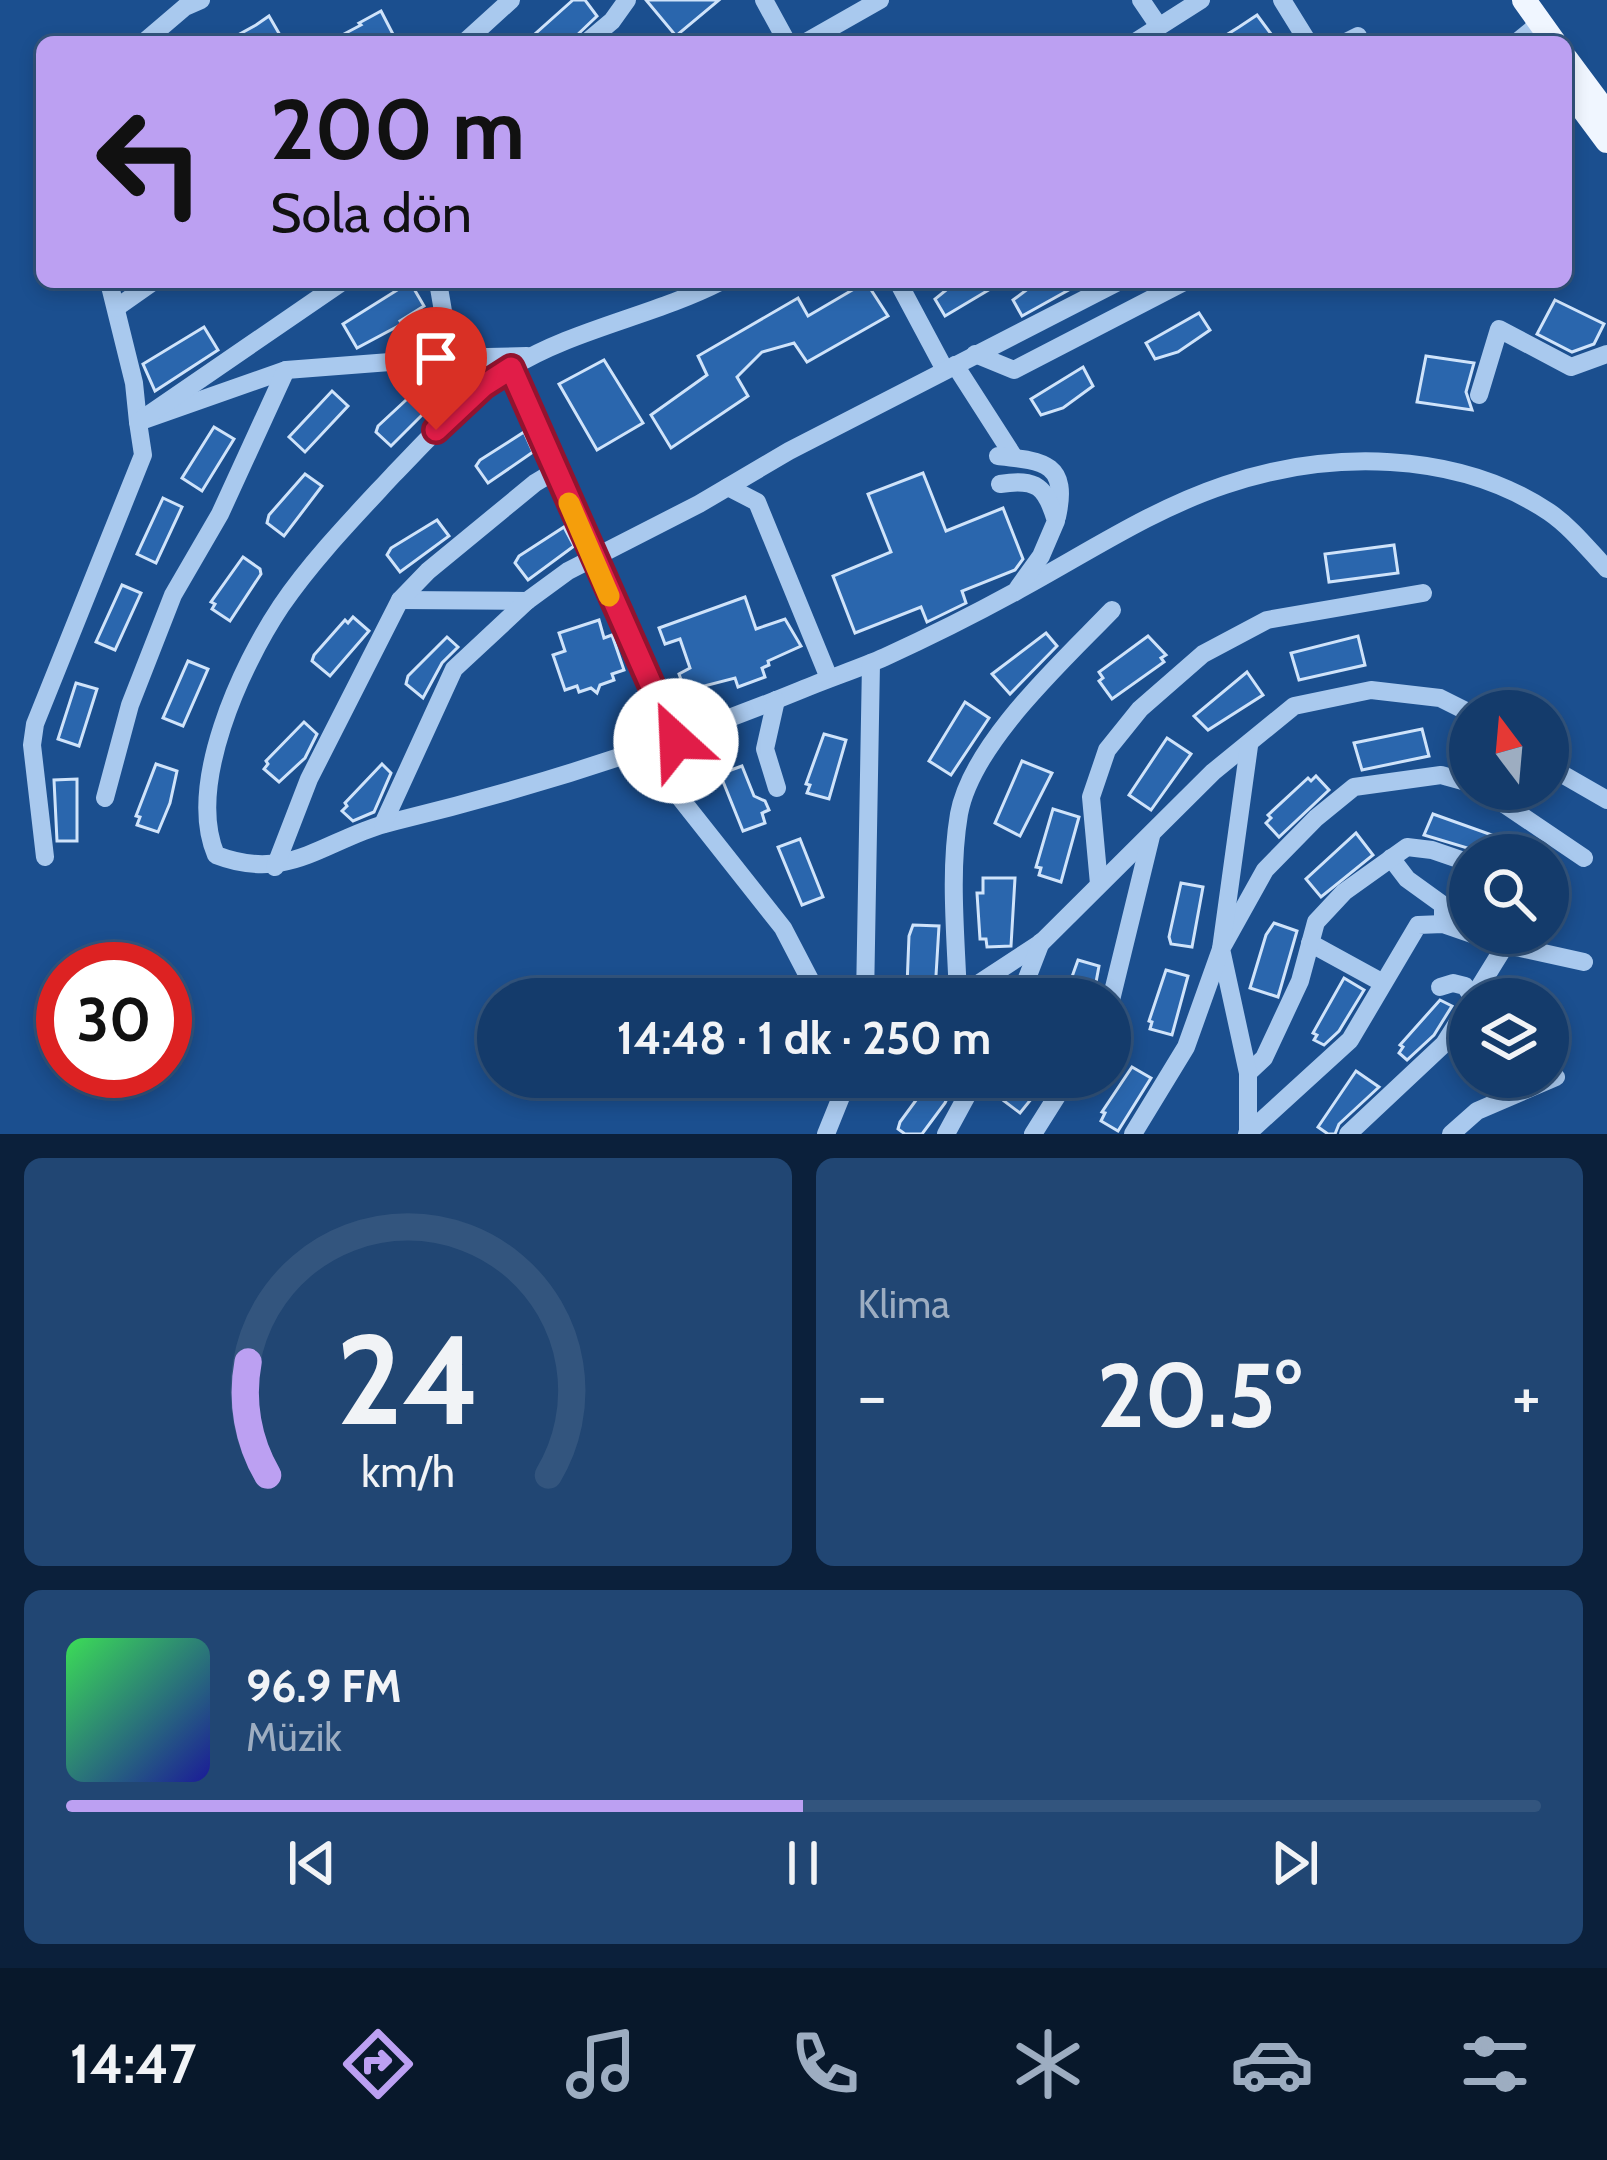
<!DOCTYPE html>
<html lang="tr">
<meta charset="utf-8">
<style>
body{margin:0;font-family:Cabin,sans-serif;background:#214673;color:#f1f3f6;height:100vh;display:flex;flex-direction:column;font-size:45px;white-space:nowrap}
*{box-sizing:border-box;margin:0}
p{font-size:39px;color:#9dadc1}
.icon{flex:none;width:66px;height:66px;fill:none;stroke:currentColor;stroke-width:2;stroke-linecap:round;stroke-linejoin:round}
.map{position:relative;height:1134px;overflow:hidden}
.sheet{display:flex;flex-direction:column;gap:24px;padding:24px;background:#0b203b;flex:1}
.sheet>*{flex:none}
.top-card{position:absolute;left:36px;top:36px;width:1536px;height:252px;border-radius:18px;box-shadow:0 6px 18px #0003,0 0 0 3px #33557e;background:#bca0f2;color:#111;overflow:hidden}
.needle{width:78px;rotate:344deg}
.buttons{position:absolute;left:1449px;top:690px;display:grid;gap:24px}
.buttons a{display:grid;place-items:center;width:120px;height:120px;border-radius:50%;background:#143b6b;box-shadow:0 6px 18px #0003,0 0 0 3px #33557e;font-size:60px}
.speed{position:absolute;left:36px;top:942px;display:flex;gap:24px;font-size:60px;font-weight:700;text-align:center}
.speed>*{display:grid;place-content:center;width:156px;height:156px;border-radius:50%;background:#143b6b;box-shadow:0 6px 18px #0003,0 0 0 3px #33557e;line-height:1}
.speed .limit{border:18px solid #d22;background:#fff;color:#111}
.pin{position:absolute;display:grid;place-items:center;width:102px;height:102px;color:#fff;margin:-123px -51px;border-radius:50% 50% 50% 0;rotate:-45deg;box-shadow:0 0 12px #0007}
.pin .icon{rotate:45deg}
.me{position:absolute;width:132px;margin:-66px;rotate:335deg;stroke-linejoin:round;filter:drop-shadow(0 0 9px #0008)}
.turn{display:flex;align-items:center;gap:42px;height:252px;padding:0 36px;font-size:54px}
.turn .icon{width:156px;height:156px;stroke-width:2.5}
.turn b{display:block;font-size:84px;line-height:102px}
.big{font-size:90px;font-weight:700;line-height:1.1}
.sheet .card{flex:1;display:flex;flex-direction:column;justify-content:center;gap:18px;min-width:0;padding:0 42px;border-radius:18px;background:#214673}
.sheet .dial{align-items:center;gap:0}
.dial svg{height:312px;overflow:visible;fill:none;stroke:#33557e;stroke-width:7;stroke-linecap:round;text-anchor:middle}
.dial text{fill:#f1f3f6;stroke:none}
.song{display:flex;align-items:center;gap:36px}
.cover{width:144px;height:144px;border-radius:18px;background:linear-gradient(135deg,hsl(130 70% 55%),hsl(240 70% 35%))}
.played{height:12px;border-radius:6px;background:linear-gradient(90deg,#bca0f2 50%,#33557e 50%)}
.keys{display:flex;justify-content:space-around;direction:ltr}
.heat{display:flex;justify-content:space-between;align-items:center;font-size:66px;direction:ltr}
.sheet .tiles{flex:1;display:grid;gap:24px;grid-template-columns:1fr 1fr}
.card:last-child{grid-column:span 2}
.trip{position:absolute;left:477px;top:978px;width:654px;height:120px;border-radius:60px;background:#143b6b;box-shadow:0 6px 18px #0003,0 0 0 3px #33557e;font-weight:700;line-height:120px;text-align:center}
.dock{display:flex;height:192px;justify-content:space-around;align-items:center;background:#08182b;color:#9dadc1}
.dock .icon{width:84px;height:84px}
.dock .active{color:#bca0f2}
.dock b{font-size:54px;color:#f1f3f6}
.map>svg:first-child{display:block}
.building{fill:#2a66ad;stroke:#cfe3fa;stroke-width:3}
.lines{fill:none;stroke-linecap:round;stroke-linejoin:round}
.minor{stroke:#a9c9ee;stroke-width:18}
.major{stroke:#f0f6ff;stroke-width:24}
.route-casing{stroke:#92132f;stroke-width:30}
.route{stroke:#e11d48;stroke-width:21}
.slow{stroke:#f59e0b;stroke-width:21}
</style>
<div class="map">
<svg width="1607" height="1134" viewBox="0 0 1607 1134">
<rect width="100%" height="100%" fill="#1b4f8f"/>
<!-- building -->
<g class="building">
<path d="M573,0H585L597,16L574,38L570,42H526Z"/>
<path d="M646,0H719L676,36Z"/>
<path d="M381,11L397,42H329L361,25L359,23Z"/>
<path d="M1257,15L1277,42H1215L1239,27Z"/>
<path d="M269,16L284,42H225L256,25Z"/>
<path d="M410,282L424,306L400,321L402,324L357,348L343,324Z"/>
<path d="M866,282L888,316L807,362L794,343L762,352L737,377L748,396L671,448L651,415L707,375L698,356L798,298L808,316Z"/>
<path d="M956,282H1002L945,316L935,299Z"/>
<path d="M1037,282H1083L1022,316L1013,300Z"/>
<path d="M1555,300L1604,324L1594,344L1572,352L1537,334Z"/>
<path d="M1199,313L1210,330L1178,352L1155,359L1146,343Z"/>
<path d="M204,327L218,350L155,391L143,364Z"/>
<path d="M1426,356L1474,363L1466,392L1472,410L1417,402Z"/>
<path d="M604,360L643,423L597,450L559,384Z"/>
<path d="M1083,367L1093,386L1063,408L1041,415L1031,399Z"/>
<path d="M419,388L434,403L391,446L376,432L378,426Z"/>
<path d="M332,391L348,406L305,452L289,437Z"/>
<path d="M214,427L234,439L202,491L182,478Z"/>
<path d="M524,432L533,452L488,483L476,466L480,460Z"/>
<path d="M923,473L946,531L1003,508L1023,559L1015,570L962,591L966,603L927,622L921,607L855,633L833,576L891,552L868,494Z"/>
<path d="M305,474L322,486L284,536L267,523L269,515Z"/>
<path d="M163,498L182,507L156,563L137,554Z"/>
<path d="M437,520L449,536L400,572L387,555L391,548Z"/>
<path d="M564,527L574,546L528,580L515,563L519,556Z"/>
<path d="M1394,545L1398,573L1329,582L1325,554Z"/>
<path d="M243,557L260,569L261,574L230,621L212,609L215,604L211,602Z"/>
<path d="M122,585L141,593L115,650L96,642Z"/>
<path d="M745,597L756,629L785,619L801,646L768,661L769,665L762,668L765,677L738,687L735,678L685,691L679,674L690,668L680,639L665,644L659,628Z"/>
<path d="M353,617L369,631L330,676L312,661L314,655L345,620L348,623Z"/>
<path d="M599,620L604,638L612,635L624,670L612,674L614,680L600,685L597,693L591,688L579,692L577,686L565,690L553,655L565,651L559,633Z"/>
<path d="M1046,633L1057,646L1010,694L992,674Z"/>
<path d="M1148,636L1166,655L1161,658L1164,662L1112,699L1099,681L1103,678L1099,672Z"/>
<path d="M1358,636L1365,665L1299,680L1291,653Z"/>
<path d="M447,637L458,647L442,663L423,698L406,684L408,676Z"/>
<path d="M188,661L208,669L183,726L163,718Z"/>
<path d="M1247,672L1263,695L1208,730L1194,716Z"/>
<path d="M76,683L97,689L79,746L58,739Z"/>
<path d="M965,702L989,718L951,775L929,761Z"/>
<path d="M304,722L317,734L305,758L279,782L264,769L268,764L266,761Z"/>
<path d="M1422,729L1429,756L1362,770L1354,743Z"/>
<path d="M824,734L846,740L829,799L807,793L810,785L806,784Z"/>
<path d="M1167,738L1191,754L1151,810L1129,795Z"/>
<path d="M1022,761L1052,773L1020,836L995,823Z"/>
<path d="M156,764L177,771L170,803L158,832L137,825L140,817L136,816Z"/>
<path d="M382,764L391,773L374,812L353,821L342,811L347,806L345,803Z"/>
<path d="M742,766L754,796L765,801L769,810L762,813L765,823L743,831L720,774Z"/>
<path d="M1316,776L1329,790L1279,837L1266,823L1271,818L1268,815L1308,778L1311,781Z"/>
<path d="M77,779V841H57L54,780Z"/>
<path d="M1053,809L1079,817L1061,882L1039,875L1041,868L1036,867Z"/>
<path d="M1433,814L1492,835L1497,841L1490,855H1478L1471,849L1424,835Z"/>
<path d="M1356,833L1373,855L1321,897L1306,879Z"/>
<path d="M800,839L823,897L802,905L778,847Z"/>
<path d="M983,878H1015L1011,946L987,947L986,939H980L977,893H983Z"/>
<path d="M1181,883L1203,887L1192,947L1171,944L1169,937Z"/>
<path d="M1274,923L1297,931L1278,997L1250,988L1266,935Z"/>
<path d="M913,925L939,926L935,992L910,991L907,986L909,936Z"/>
<path d="M1078,960L1099,966L1094,993L1089,999H1064Z"/>
<path d="M1166,970L1188,976L1172,1035L1150,1029L1152,1022L1149,1021Z"/>
<path d="M1344,978L1364,990L1339,1031L1324,1045L1314,1040L1317,1035L1313,1033Z"/>
<path d="M1440,1000L1452,1006L1434,1035L1407,1060L1399,1053L1403,1047L1400,1045Z"/>
<path d="M1132,1067L1151,1078L1118,1131L1101,1121L1105,1113L1102,1112Z"/>
<path d="M1356,1071L1379,1087L1339,1124L1335,1134H1328L1318,1127Z"/>
<path d="M933,1077L951,1090L945,1103L922,1134H905L898,1129L900,1122Z"/>
<path d="M1020,1077H1049L1020,1113L1004,1101L1008,1095L1005,1093Z"/>
</g>
<g class="lines">
<!-- minor -->
<g class="minor">
<path d="M764,0L787,42"/>
<path d="M1141,0L1158,25"/>
<path d="M1282,0L1308,42"/>
<path d="M466,41L511,0"/>
<path d="M144,42L185,7L201,0"/>
<path d="M587,42L612,21L627,0"/>
<path d="M806,42L880,0"/>
<path d="M1135,42L1201,0"/>
<path d="M1346,42L1358,36"/>
<path d="M1517,42L1540,23"/>
<path d="M109,282L134,383L138,422L286,370L442,358L527,356"/>
<path d="M438,282L451,358"/>
<path d="M720,282C653,316 573,329 509,369C465,397 430,437 394,474C355,516 313,559 281,606C241,666 186,785 216,855C291,884 326,837 396,821C537,787 666,745 801,690C829,678 858,669 885,657C929,637 973,615 1015,592C1084,555 1150,510 1225,485C1328,450 1456,450 1549,512C1571,527 1589,550 1607,569"/>
<path d="M898,282L945,370"/>
<path d="M116,308L153,282"/>
<path d="M975,354L1014,370L1184,282"/>
<path d="M955,365L1014,457"/>
<path d="M510,368L676,741"/>
<path d="M1479,395L1499,329L1571,367L1607,354"/>
<path d="M998,456C1044,461 1069,463 1057,517"/>
<path d="M1000,484C1037,478 1046,487 1056,521L1041,556L1018,588"/>
<path d="M728,487L757,502L829,678"/>
<path d="M400,600L527,601"/>
<path d="M776,700L765,749L777,788"/>
<path d="M643,751L783,928L820,999"/>
<path d="M1548,766L1607,800"/>
<path d="M1482,789L1584,858"/>
<path d="M105,798L130,705L173,595L220,514L286,370"/>
<path d="M383,824L454,669L527,601L568,571L699,504L789,451L1118,282"/>
<path d="M45,857L32,745L35,724L143,455L138,422L342,282"/>
<path d="M1391,858L1407,879L1443,905V924"/>
<path d="M275,867L309,779L400,600L428,571L535,483L555,471"/>
<path d="M1099,884L1091,797L1107,750L1140,709L1203,654L1267,620L1423,593"/>
<path d="M1310,943L1383,983"/>
<path d="M1440,987L1453,983L1465,986L1473,998"/>
<path d="M958,997C956,937 949,873 959,814C972,743 1063,661 1112,610"/>
<path d="M865,999L871,663"/>
<path d="M955,999L1042,942L1213,772L1294,706L1371,690L1440,698L1470,713"/>
<path d="M1019,999L1041,942"/>
<path d="M1472,999L1506,944"/>
<path d="M1110,1004L1151,836"/>
<path d="M1248,1073L1264,1058L1300,981L1316,922L1344,892L1407,847L1432,850L1467,862"/>
<path d="M1248,1133V1073L1221,949L1265,870L1316,818L1354,787L1441,775L1470,783"/>
<path d="M826,1134L849,1077"/>
<path d="M946,1134L977,1077"/>
<path d="M1033,1134L1069,1077"/>
<path d="M1133,1134L1186,1047L1221,949L1249,746"/>
<path d="M1247,1134L1350,1040L1418,925L1443,924L1498,943L1584,962"/>
<path d="M1348,1134L1444,1044L1470,1003"/>
<path d="M1451,1134L1477,1111L1556,1077"/>
</g>
<!-- major -->
<g class="major">
<path d="M1524,0L1554,42"/>
<path d="M1566,59L1607,114"/>
<path d="M1578,102L1607,141"/>
</g>
</g>
<g class="lines">
<defs>
<path id="route" d="M436,430L483,386L511,368L676,741"/>
</defs>
<!-- route casing -->
<use href="#route" class="route-casing"/>
<!-- route -->
<use href="#route" class="route"/>
<!-- slow -->
<path class="slow" d="M569,503L609,596"/>
</g>
</svg>
<div class="buttons">
<a><svg class="needle" viewBox="-14 -14 28 28"><path d="M0-13l5 13h-10z" fill="#e53935"/><path d="M0 13l5-13h-10z" fill="#9dadc1"/></svg></a>
<a><svg class="icon" aria-label="search" viewBox="0 0 24 24"><circle cx="10" cy="10" r="6"/><path d="M15 15l6 6"/></svg></a>
<a><svg class="icon" aria-label="layers" viewBox="0 0 24 24"><path d="M12 4l9 5-9 5-9-5zM3 14l9 5 9-5"/></svg></a>
</div>
<div class="speed"><div class="limit">30</div></div>
<div class="pin" style="left:436px;top:430px;background:#d93025"><svg class="icon" aria-label="arrive" viewBox="0 0 24 24"><path d="M6 21V4h12l-3 4 3 4H6"/></svg></div>
<svg class="me" style="left:676px;top:741px" viewBox="-20 -20 40 40"><circle r="19" fill="#fff"/><path d="M0-13L10 11 0 6-10 11z" fill="#e11d48"/></svg>
<div class="trip">14:48 · 1 dk · 250 m</div>
<div class="top-card">
<div class="turn"><svg class="icon" aria-label="left" viewBox="0 0 24 24"><path d="M17 20v-9H6M10 6l-5 5 5 5"/></svg><div><b>200 m</b>Sola dön</div></div>
</div>
</div>
<section class="sheet">
<div class="tiles">
<div class="card dial"><svg viewBox="0 0 100 80">
<path d="M14 69A42 42 0 1 1 86 69"/>
<path d="M14 69A42 42 0 0 1 9 40" stroke="#bca0f2"/>
<text x="50" y="56" font-size="32" font-weight="700">24</text>
<text x="50" y="72" font-size="11">km/h</text>
</svg></div>
<div class="card"><p>Klima</p>
<div class="heat"><a>−</a><b class="big">20.5°</b><a>+</a></div>
</div>
<div class="card">
<div class="song"><i class="cover"></i><div><b>96.9 FM</b><p>Müzik</p></div></div>
<div class="played"></div>
<div class="keys"><svg class="icon" aria-label="previous" viewBox="0 0 24 24"><path d="M18 5L8 12l10 7zM5 5v14"/></svg><svg class="icon" aria-label="pause" viewBox="0 0 24 24"><path d="M8 5v14M16 5v14"/></svg><svg class="icon" aria-label="next" viewBox="0 0 24 24"><path d="M6 5l10 7-10 7zM19 5v14"/></svg></div>
</div>
</div>
</section>
<nav class="dock">
<b>14:47</b>
<svg class="icon active" aria-label="directions" viewBox="0 0 24 24"><path d="M12 3l9 9-9 9-9-9zM9 14v-3h6M13 9l2 2-2 2"/></svg>
<svg class="icon" aria-label="music" viewBox="0 0 24 24"><path d="M9 18V5l10-2v13"/><circle cx="6" cy="18" r="3"/><circle cx="16" cy="16" r="3"/></svg>
<svg class="icon" aria-label="phone" viewBox="0 0 24 24"><path d="M5 4h4l2 5-3 2q2 4 5 5l2-3 5 2v4C11 20 4 13 5 4z"/></svg>
<svg class="icon" aria-label="climate" viewBox="0 0 24 24"><path d="M12 3v18M4 7l16 10M4 17L20 7"/></svg>
<svg class="icon" aria-label="car" viewBox="0 0 24 24"><path d="M5 17H2v-5l4-1 3-4h7l3 4 3 1v5h-3M9 17h6M6 11h13"/><circle cx="7" cy="17" r="2"/><circle cx="17" cy="17" r="2"/></svg>
<svg class="icon" aria-label="filters" viewBox="0 0 24 24"><path d="M4 7h16M4 17h16"/><circle cx="9" cy="7" r="2"/><circle cx="15" cy="17" r="2"/></svg>
</nav>
